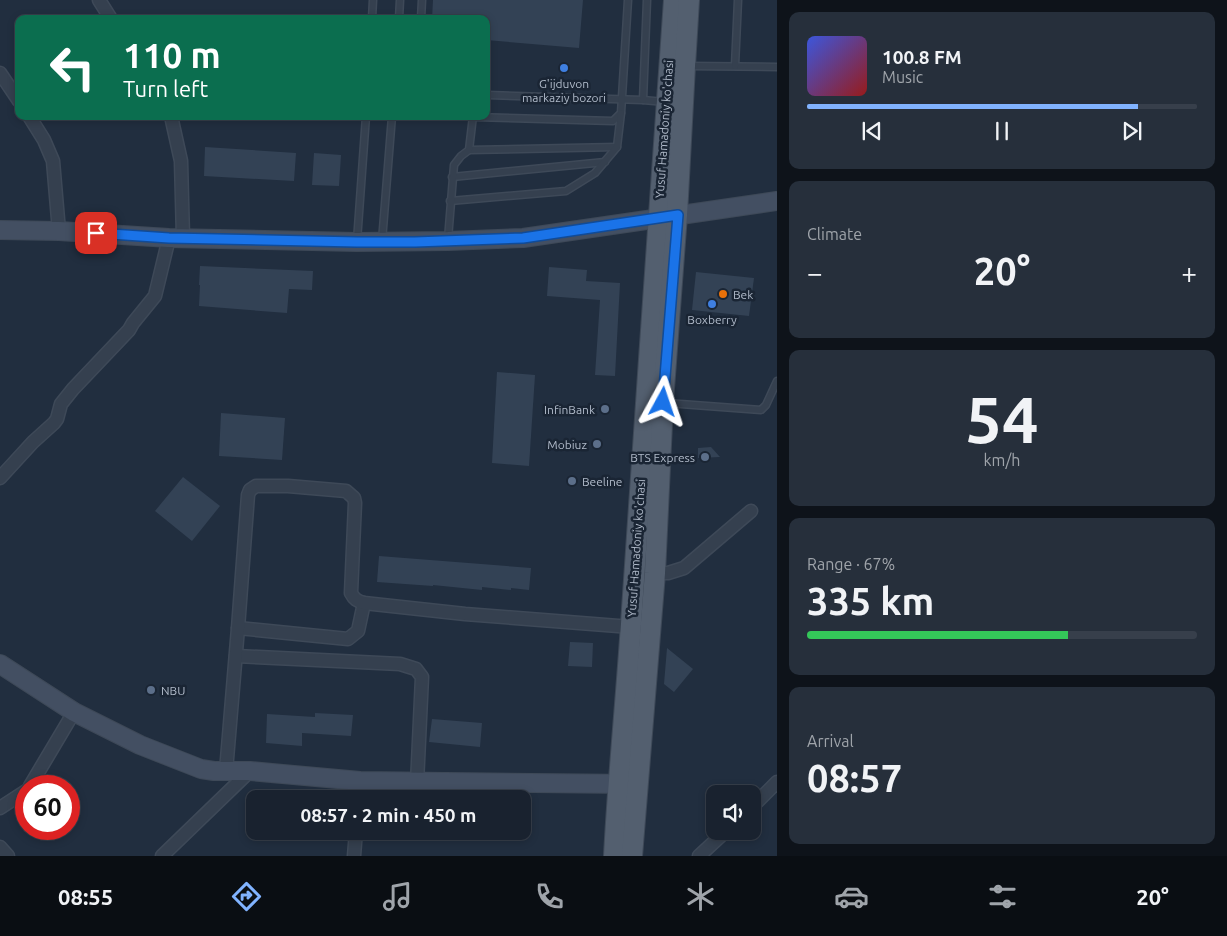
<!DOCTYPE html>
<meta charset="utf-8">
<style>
body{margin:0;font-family:Ubuntu,sans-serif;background:#262f3b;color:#f1f3f6;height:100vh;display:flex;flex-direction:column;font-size:19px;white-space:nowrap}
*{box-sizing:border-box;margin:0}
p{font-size:16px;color:#9fa4aa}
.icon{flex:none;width:28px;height:28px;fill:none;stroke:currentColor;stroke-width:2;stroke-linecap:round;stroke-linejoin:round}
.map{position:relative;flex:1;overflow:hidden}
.sheet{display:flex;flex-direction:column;gap:12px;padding:12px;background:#0e131a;width:450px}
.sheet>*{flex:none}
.hud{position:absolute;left:15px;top:15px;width:475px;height:105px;border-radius:10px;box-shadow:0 2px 8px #0003,0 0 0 1px #373f4b;background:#0b6e4f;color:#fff;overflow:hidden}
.tools{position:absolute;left:706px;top:785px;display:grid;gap:10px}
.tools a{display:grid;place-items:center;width:55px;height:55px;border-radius:10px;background:#19222f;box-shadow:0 2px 8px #0003,0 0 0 1px #373f4b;font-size:25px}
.speed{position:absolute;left:15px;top:775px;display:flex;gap:10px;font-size:25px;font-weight:700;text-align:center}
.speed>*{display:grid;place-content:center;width:65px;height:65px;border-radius:50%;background:#19222f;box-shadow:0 2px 8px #0003,0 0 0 1px #373f4b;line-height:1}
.speed .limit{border:8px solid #d22;background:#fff;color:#111}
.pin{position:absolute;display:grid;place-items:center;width:42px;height:42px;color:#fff;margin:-21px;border-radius:10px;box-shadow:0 2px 8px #0006}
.me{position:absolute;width:55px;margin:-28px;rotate:5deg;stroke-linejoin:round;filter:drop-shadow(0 0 4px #0008)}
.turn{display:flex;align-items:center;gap:18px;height:105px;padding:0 25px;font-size:22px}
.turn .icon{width:65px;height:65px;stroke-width:2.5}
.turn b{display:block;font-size:35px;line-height:42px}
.big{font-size:38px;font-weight:700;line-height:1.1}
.sheet .tile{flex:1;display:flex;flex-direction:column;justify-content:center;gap:8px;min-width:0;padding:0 18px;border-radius:10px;background:#262f3b}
.sheet .dial{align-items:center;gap:0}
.dial b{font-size:65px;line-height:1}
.song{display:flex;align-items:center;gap:15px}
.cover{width:60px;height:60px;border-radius:8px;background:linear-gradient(135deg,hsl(230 70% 55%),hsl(0 70% 35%))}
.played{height:5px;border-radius:2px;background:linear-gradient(90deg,#81b3ff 85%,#373f4b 85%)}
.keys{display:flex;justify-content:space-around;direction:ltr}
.heat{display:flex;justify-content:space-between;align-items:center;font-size:28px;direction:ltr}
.charge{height:8px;border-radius:4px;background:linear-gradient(90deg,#34c759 67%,#373f4b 0)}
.trip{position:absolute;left:246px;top:790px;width:285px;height:50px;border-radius:10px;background:#19222f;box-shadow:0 2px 8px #0003,0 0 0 1px #373f4b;font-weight:700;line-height:50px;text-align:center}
.tabs{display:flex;height:80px;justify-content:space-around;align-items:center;background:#0a0e13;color:#9fa4aa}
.tabs .icon{width:35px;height:35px}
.tabs .current{color:#81b3ff}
.tabs b{font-size:22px;color:#f1f3f6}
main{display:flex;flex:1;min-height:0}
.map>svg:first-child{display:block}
.building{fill:#334255}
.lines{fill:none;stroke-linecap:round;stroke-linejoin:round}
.lane-casing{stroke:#3e4958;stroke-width:9}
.street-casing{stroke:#3e4958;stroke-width:15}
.secondary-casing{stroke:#3e4958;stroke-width:20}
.primary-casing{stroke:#3e4958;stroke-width:22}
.lane{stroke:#35404f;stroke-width:6}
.street{stroke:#35404f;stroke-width:12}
.secondary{stroke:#434f62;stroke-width:18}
.primary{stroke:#535f6f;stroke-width:20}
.route-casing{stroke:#114b97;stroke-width:12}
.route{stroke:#1a73e8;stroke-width:9}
.shop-dot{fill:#3f7fe0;stroke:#1a2534;stroke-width:2}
.food-dot{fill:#e8710a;stroke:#1a2534;stroke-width:2}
.service-dot{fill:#5c6f8a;stroke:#1a2534;stroke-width:2}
.labels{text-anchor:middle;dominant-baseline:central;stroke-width:5;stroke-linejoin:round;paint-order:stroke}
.poi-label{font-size:12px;fill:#b1bbca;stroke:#1a2534;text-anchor:start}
.street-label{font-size:12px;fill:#b1bbca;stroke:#1a2534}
</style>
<main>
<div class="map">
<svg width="777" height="856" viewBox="0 0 777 856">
<rect width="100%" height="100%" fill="#212e3f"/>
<!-- building -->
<g class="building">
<path d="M433,0H583L579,48L486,40V19H432Z"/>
<path d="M205,147L296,153L294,181L204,176Z"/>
<path d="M314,153L341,155L339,186L312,185Z"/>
<path d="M200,266L313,271L312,290L289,289L287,313L199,306L200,285H199Z"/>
<path d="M549,267L587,270L586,281L620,283L615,376L595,375L600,300L547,296Z"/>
<path d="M696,272L754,278L749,316L692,310Z"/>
<path d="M497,372L535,375L529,466L492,463Z"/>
<path d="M221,413L285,418L282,460L219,456Z"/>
<path d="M711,447L720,457L698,458V448Z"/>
<path d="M183,477L220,506L192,541L155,511Z"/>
<path d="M379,556L531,568L529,590L511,588V590L482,587V590L433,585V586L377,582Z"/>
<path d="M570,642L593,643L592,667L568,666Z"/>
<path d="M667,648L693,669L674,692L664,684Z"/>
<path d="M315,713L353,715L351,736L302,733V746L266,743L267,714L315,717Z"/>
<path d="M432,719L482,723L480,747L429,742Z"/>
</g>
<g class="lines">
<defs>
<g id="lane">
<path d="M372,19L373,0"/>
<path d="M399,19L400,0"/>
<path d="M421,19L422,0"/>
<path d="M688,66L777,67"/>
<path d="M735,66L738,0"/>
<path d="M488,95L643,100L665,102"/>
<path d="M643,100L647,0"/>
<path d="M473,117L613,121L621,113L628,0"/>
<path d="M469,150L617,147"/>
<path d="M452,177L605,162"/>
<path d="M450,201L566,191L595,173L617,147L621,113"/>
<path d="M448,239L454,165L461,156L469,150L473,116"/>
<path d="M357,241L366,116"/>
<path d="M382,241L392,116"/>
<path d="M667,403L761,410L766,405L777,381"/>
</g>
<g id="street">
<path d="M99,0L111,19"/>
<path d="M0,73L19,101"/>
<path d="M29,116L44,140L53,161L59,231"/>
<path d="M171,116L181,161L183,238"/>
<path d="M0,478L33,442L54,423L57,419L61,404L73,389L129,330L133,323L155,296L169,238"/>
<path d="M655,573H668L684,568L751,511"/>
<path d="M238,628L348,639L358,631L364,603"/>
<path d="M236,656L400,664L416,669L422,677L417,783"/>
<path d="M226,771L238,628L248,495L250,490L256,486H288L346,491L354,498L355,503L351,593C354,599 357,601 364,603L465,614L631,627"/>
<path d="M30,786L74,712"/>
<path d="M358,799L360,781"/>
<path d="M752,807L777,782"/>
<path d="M0,808L26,791"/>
<path d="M0,847L8,856"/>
<path d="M162,856L250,771"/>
<path d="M354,856L356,831"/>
<path d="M699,856L726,831"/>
</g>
<g id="secondary">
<path d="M0,230L59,231L169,238L357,242L448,241L523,238L777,201"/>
<path d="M0,664L74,712L140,745L201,769L214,771H250L360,781L633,784"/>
</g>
<g id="primary">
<path d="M614,856C618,778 626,701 631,624C646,416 658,208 674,0"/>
<path d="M632,856L655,573L663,402L677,215L685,66L689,0"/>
</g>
</defs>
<!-- lane casing -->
<use href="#lane" class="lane-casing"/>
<!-- street casing -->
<use href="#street" class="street-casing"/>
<!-- secondary casing -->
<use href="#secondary" class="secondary-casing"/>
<!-- primary casing -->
<use href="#primary" class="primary-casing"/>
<!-- lane -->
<use href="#lane" class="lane"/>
<!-- street -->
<use href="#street" class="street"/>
<!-- secondary -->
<use href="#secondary" class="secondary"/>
<!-- primary -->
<use href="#primary" class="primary"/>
</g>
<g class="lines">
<defs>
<path id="route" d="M96,233L169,238L357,242H415L523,238L678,215L663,402"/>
</defs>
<!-- route casing -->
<use href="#route" class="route-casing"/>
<!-- route -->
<use href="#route" class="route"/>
</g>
<!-- markers -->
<g class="shop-dot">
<circle cx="564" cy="68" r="5"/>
<circle cx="712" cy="304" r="5"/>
</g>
<circle class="food-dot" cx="723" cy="294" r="5"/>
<g class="service-dot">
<circle cx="605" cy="409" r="5"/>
<circle cx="597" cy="444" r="5"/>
<circle cx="705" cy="457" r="5"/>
<circle cx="572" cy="481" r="5"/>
<circle cx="151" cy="690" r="5"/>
</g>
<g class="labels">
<!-- poi labels -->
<g class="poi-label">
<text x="564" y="83" text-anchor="middle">G'ijduvon<tspan x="564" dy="14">markaziy bozori</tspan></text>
<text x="733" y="294">Bek</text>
<text x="712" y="319" text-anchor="middle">Boxberry</text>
<text x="595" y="409" text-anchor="end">InfinBank</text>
<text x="587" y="444" text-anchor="end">Mobiuz</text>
<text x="695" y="457" text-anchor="end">BTS Express</text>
<text x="582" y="481">Beeline</text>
<text x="161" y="690">NBU</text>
</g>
<!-- street labels -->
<g class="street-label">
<text transform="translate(664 129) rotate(-86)">Yusuf Hamadoniy ko'chasi</text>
<text transform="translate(636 548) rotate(-86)">Yusuf Hamadoniy ko'chasi</text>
</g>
</g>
</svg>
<div class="tools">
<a><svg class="icon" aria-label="sound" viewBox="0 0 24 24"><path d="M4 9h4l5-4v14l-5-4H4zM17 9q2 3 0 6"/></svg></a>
</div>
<div class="speed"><div class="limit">60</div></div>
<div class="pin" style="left:96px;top:233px;background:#d93025"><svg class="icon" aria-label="arrive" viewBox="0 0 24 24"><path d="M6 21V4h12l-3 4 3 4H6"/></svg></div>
<svg class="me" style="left:663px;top:402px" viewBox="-20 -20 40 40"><path d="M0-17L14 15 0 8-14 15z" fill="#1a73e8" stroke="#fff" stroke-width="4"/></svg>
<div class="trip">08:57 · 2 min · 450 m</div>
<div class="hud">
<div class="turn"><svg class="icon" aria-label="left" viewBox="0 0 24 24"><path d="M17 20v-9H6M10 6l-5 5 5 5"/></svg><div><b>110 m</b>Turn left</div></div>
</div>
</div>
<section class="sheet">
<div class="tile">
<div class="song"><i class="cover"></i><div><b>100.8 FM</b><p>Music</p></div></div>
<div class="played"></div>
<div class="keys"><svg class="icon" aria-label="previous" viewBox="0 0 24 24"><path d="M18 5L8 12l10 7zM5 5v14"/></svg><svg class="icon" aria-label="pause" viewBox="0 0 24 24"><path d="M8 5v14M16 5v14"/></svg><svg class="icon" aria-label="next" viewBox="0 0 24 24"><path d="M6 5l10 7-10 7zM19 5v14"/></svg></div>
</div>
<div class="tile"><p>Climate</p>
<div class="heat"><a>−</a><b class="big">20°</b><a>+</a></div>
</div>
<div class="tile dial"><b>54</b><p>km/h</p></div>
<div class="tile"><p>Range · 67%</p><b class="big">335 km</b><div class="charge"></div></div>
<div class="tile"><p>Arrival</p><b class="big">08:57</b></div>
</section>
</main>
<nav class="tabs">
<b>08:55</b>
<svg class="icon current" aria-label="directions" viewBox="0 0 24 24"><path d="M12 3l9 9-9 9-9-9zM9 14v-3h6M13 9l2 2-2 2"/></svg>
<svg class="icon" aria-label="music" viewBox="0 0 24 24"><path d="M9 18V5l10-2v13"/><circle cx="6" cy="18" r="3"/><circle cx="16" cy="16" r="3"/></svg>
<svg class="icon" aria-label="phone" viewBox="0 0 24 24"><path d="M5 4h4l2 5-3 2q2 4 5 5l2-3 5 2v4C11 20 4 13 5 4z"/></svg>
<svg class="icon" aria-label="climate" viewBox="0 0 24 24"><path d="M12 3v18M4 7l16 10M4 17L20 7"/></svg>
<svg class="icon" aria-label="car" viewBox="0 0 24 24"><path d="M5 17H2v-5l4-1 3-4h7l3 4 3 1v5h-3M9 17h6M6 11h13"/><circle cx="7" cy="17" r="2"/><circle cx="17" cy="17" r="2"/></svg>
<svg class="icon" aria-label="filters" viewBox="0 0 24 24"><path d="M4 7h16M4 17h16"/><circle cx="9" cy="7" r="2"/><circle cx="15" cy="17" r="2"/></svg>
<b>20°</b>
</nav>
